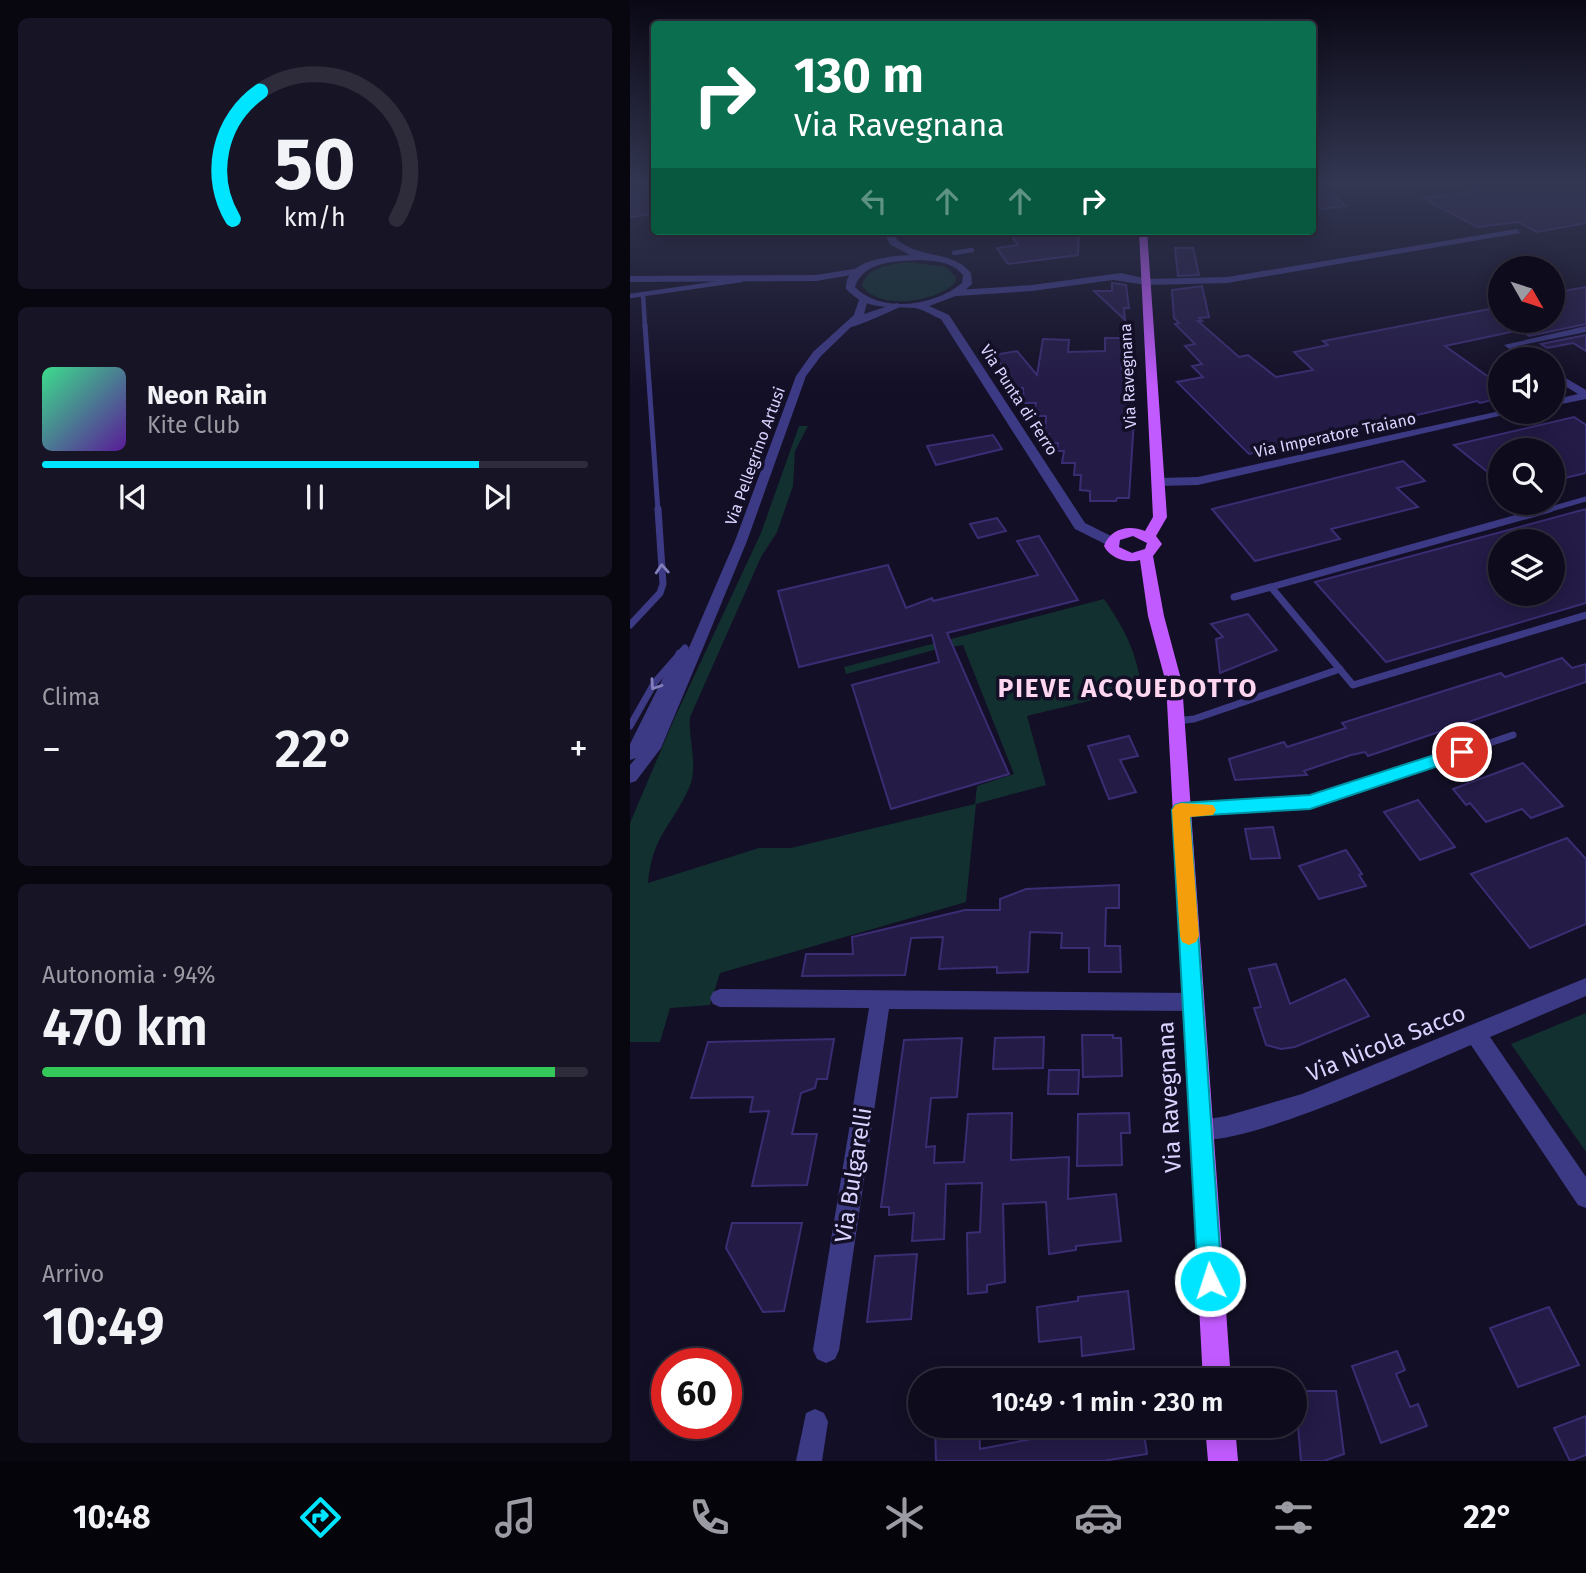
<!DOCTYPE html>
<html lang="it">
<meta charset="utf-8">
<style>
body{margin:0;font-family:"Fira Sans",sans-serif;background:#171425;color:#f1f3f6;height:100vh;display:flex;flex-direction:column;font-size:26px;white-space:nowrap}
*{box-sizing:border-box;margin:0}
p{font-size:23px;color:#9b9ba3}
.icon{flex:none;width:38px;height:38px;fill:none;stroke:currentColor;stroke-width:2;stroke-linecap:round;stroke-linejoin:round}
.map{position:relative;flex:1;overflow:hidden}
.drawer{display:flex;flex-direction:column;gap:18px;padding:18px;background:#08060f;width:630px}
.drawer>*{flex:none}
.banner{position:absolute;left:21px;top:21px;width:665px;height:214px;border-radius:7px;box-shadow:0 4px 18px #0003,0 0 0 2px #2e2b3b;background:#0b6e4f;color:#fff;overflow:hidden}
.needle{width:46px;rotate:129deg}
.tools{position:absolute;left:858px;top:256px;display:grid;gap:14px}
.tools a{display:grid;place-items:center;width:77px;height:77px;border-radius:50%;background:#0e0b1c;box-shadow:0 4px 18px #0003,0 0 0 2px #2e2b3b;font-size:35px}
.speed{position:absolute;left:21px;top:1348px;display:flex;gap:14px;font-size:35px;font-weight:700;text-align:center}
.speed>*{display:grid;place-content:center;width:91px;height:91px;border-radius:50%;background:#0e0b1c;box-shadow:0 4px 18px #0003,0 0 0 2px #2e2b3b;line-height:1}
.speed .limit{border:10px solid #d22;background:#fff;color:#111}
.pin{position:absolute;display:grid;place-items:center;width:60px;height:60px;color:#fff;margin:-30px;border:4px solid #fff;border-radius:50%;box-shadow:0 2px 7px #0007}
.me{position:absolute;width:77px;margin:-38px;rotate:356deg;stroke-linejoin:round;filter:drop-shadow(0 0 5px #0008)}
.turn{display:flex;align-items:center;gap:24px;height:147px;padding:0 28px;font-size:32px}
.turn .icon{width:91px;height:91px;stroke-width:2.5}
.turn b{display:block;font-size:49px;line-height:60px}
.lanes{display:flex;align-items:center;height:66px;padding:0 28px;background:#0003;justify-content:center;gap:35px;direction:ltr}
.lanes .off{opacity:.35}
.big{font-size:52px;font-weight:600;line-height:1.1}
.drawer .widget{flex:1;display:flex;flex-direction:column;justify-content:center;gap:10px;min-width:0;padding:0 24px;border-radius:10px;background:#171425}
.drawer .dial{align-items:center;gap:0}
.dial svg{height:182px;overflow:visible;fill:none;stroke:#2e2b3b;stroke-width:7;stroke-linecap:round;text-anchor:middle}
.dial text{fill:#f1f3f6;stroke:none}
.song{display:flex;align-items:center;gap:21px}
.cover{width:84px;height:84px;border-radius:10px;background:linear-gradient(135deg,hsl(150 70% 55%),hsl(270 70% 35%))}
.played{height:7px;border-radius:4px;background:linear-gradient(90deg,#00e5ff 80%,#2e2b3b 80%)}
.keys{display:flex;justify-content:space-around;direction:ltr}
.heat{display:flex;justify-content:space-between;align-items:center;font-size:38px;direction:ltr}
.charge{height:10px;border-radius:5px;background:linear-gradient(90deg,#34c759 94%,#2e2b3b 0)}
.trip{position:absolute;left:278px;top:1368px;width:399px;height:70px;border-radius:35px;background:#0e0b1c;box-shadow:0 4px 18px #0003,0 0 0 2px #2e2b3b;font-weight:600;line-height:70px;text-align:center}
.menu{display:flex;height:112px;justify-content:space-around;align-items:center;background:#06040b;color:#9b9ba3}
.menu .icon{width:49px;height:49px}
.menu .current{color:#00e5ff}
.menu b{font-size:32px;color:#f1f3f6}
main{display:flex;flex:1;min-height:0}
.map>svg:first-child{display:block}
.green{fill:#12302f}
.building{fill:#241b47;stroke:#3b2d73;stroke-width:2;fill-rule:evenodd}
.lines{fill:none;stroke-linecap:round;stroke-linejoin:round}
.service-far3{stroke:#3d3a85;stroke-width:4.5}
.service-far2{stroke:#3d3a85;stroke-width:5}
.service-far1{stroke:#3d3a85;stroke-width:7}
.service{stroke:#3d3a85;stroke-width:9}
.minor{fill:#3d3a85;fill-rule:evenodd}
.tertiary{fill:#3d3a85;fill-rule:evenodd}
.primary{fill:#c25bff;fill-rule:evenodd}
.oneway{stroke:#837fbc}
.route{fill:#00e5ff;stroke:#0095a6;stroke-width:2}
.slow{fill:#f59e0b}
.labels{text-anchor:middle;dominant-baseline:central;stroke-width:7;stroke-linejoin:round;paint-order:stroke}
.far-street-label{font-size:16px;fill:#d9d4ff;stroke:#130f26}
.near-street-label{font-size:23px;fill:#d9d4ff;stroke:#130f26}
.district-label{font-size:26px;font-weight:bold;letter-spacing:2px;fill:#ffd6f0;stroke:#130f26}
</style>
<main>
<section class="drawer">
<div class="widget dial"><svg viewBox="0 0 100 80">
<path d="M14 69A42 42 0 1 1 86 69"/>
<path d="M14 69A42 42 0 0 1 26 13" stroke="#00e5ff"/>
<text x="50" y="56" font-size="32" font-weight="700">50</text>
<text x="50" y="72" font-size="11">km/h</text>
</svg></div>
<div class="widget">
<div class="song"><i class="cover"></i><div><b>Neon Rain</b><p>Kite Club</p></div></div>
<div class="played"></div>
<div class="keys"><svg class="icon" aria-label="previous" viewBox="0 0 24 24"><path d="M18 5L8 12l10 7zM5 5v14"/></svg><svg class="icon" aria-label="pause" viewBox="0 0 24 24"><path d="M8 5v14M16 5v14"/></svg><svg class="icon" aria-label="next" viewBox="0 0 24 24"><path d="M6 5l10 7-10 7zM19 5v14"/></svg></div>
</div>
<div class="widget"><p>Clima</p>
<div class="heat"><a>−</a><b class="big">22°</b><a>+</a></div>
</div>
<div class="widget"><p>Autonomia · 94%</p><b class="big">470 km</b><div class="charge"></div></div>
<div class="widget"><p>Arrivo</p><b class="big">10:49</b></div>
</section>
<div class="map">
<svg width="956" height="1461" viewBox="0 0 956 1461">
<rect width="100%" height="100%" fill="#130f26"/>
<!-- green -->
<g class="green">
<path d="M277,262L316,267L326,277L325,283C305,302 250,311 232,286C235,267 261,265 277,262Z"/>
<path d="M169,426H178L165,451L163,486L147,532L131,557L60,717C58,740 69,766 59,788C42,826 22,836 18,883L129,848H161L345,804L347,786L384,774L333,645L304,650L216,674L214,667L474,599C496,631 505,649 512,688L397,716L416,785L346,804L336,902L90,973L80,1005L40,1008L30,1042H0V823L45,717L131,533Z"/>
<path d="M956,1013V1152L881,1044Z"/>
</g>
<!-- building -->
<g class="building">
<path d="M0,184H24V214L0,217Z"/>
<path d="M836,184H956V223L907,232L888,222L847,227L793,198L849,191Z"/>
<path d="M696,190L717,206L691,209L682,202V192Z"/>
<path d="M397,231H449L448,255L378,264L367,248L388,245L380,233Z"/>
<path d="M545,248H563L569,275L548,276Z"/>
<path d="M482,283L496,285L499,308H494L495,320L464,291H482Z"/>
<path d="M572,286L579,317L569,318L572,321H568L609,357L618,355L646,377L683,370L664,352L698,345L693,341L870,307V320H922V293L956,287V324L899,336L890,330L815,346L870,385V398L850,403L847,401L619,454L547,382L573,377L562,366L572,364L555,346L565,344L545,324L549,323L544,318L542,290Z"/>
<path d="M956,335V351L943,343L917,348L911,344Z"/>
<path d="M475,338H497L501,360H491L495,403H502L504,419L499,498H487L486,501H460V491L450,490L451,475H444L445,463H432L434,451H427L428,443H418L419,434H415L416,416H403L406,403H394L393,388H376L378,374L364,355L387,351L407,375L413,339L439,340L438,352L475,351Z"/>
<path d="M944,417L956,425V473L922,481V450H870V482L824,445Z"/>
<path d="M363,435L372,449L306,465L297,446Z"/>
<path d="M773,461L795,481L767,488L788,507L701,529L710,539L625,561L582,509Z"/>
<path d="M956,509V603L756,662L685,582ZM870,541H922V593H870Z"/>
<path d="M367,518L376,531L348,538L340,524Z"/>
<path d="M409,536L448,600L317,633L379,774L261,809L222,685L309,662L302,635L169,667L148,591L258,565L276,608L302,598L303,601L408,575L387,541Z"/>
<path d="M618,614L647,650L590,673L586,639L593,637L581,624Z"/>
<path d="M932,658L942,668L956,664V682L738,756L735,752L721,755L674,771L677,775L605,780L599,759L654,742L657,747L716,728L712,723L871,673L875,677Z"/>
<path d="M499,736L508,756L490,760L506,792L479,799L458,746Z"/>
<path d="M893,763L933,806L901,818L892,809L856,822L840,803L836,805L823,789Z"/>
<path d="M788,800L825,847L790,860L754,812Z"/>
<path d="M643,827L650,858L621,859L615,829Z"/>
<path d="M937,838L956,859V924L900,948L841,874Z"/>
<path d="M716,850L732,874L729,875L736,886L689,899L669,866Z"/>
<path d="M489,885V908H476L475,946H490L491,972H459V948H431L432,933L400,932L398,972L367,973V967L309,969L313,937L281,938L275,975L172,976L176,954H223L222,937L335,910H370V899L396,889Z"/>
<path d="M646,964L660,1004L715,979L739,1016L665,1047L651,1049L636,1045L624,1008L631,1007L619,969Z"/>
<path d="M452,1035H483V1038H491L492,1076L453,1077Z"/>
<path d="M414,1037L413,1068L363,1069L365,1038Z"/>
<path d="M332,1038L327,1097L301,1098L296,1147L305,1146L304,1163L334,1162L338,1114L382,1113L381,1160L439,1157L438,1199L486,1194L491,1241L446,1246V1250L419,1254L416,1202L373,1204L375,1282L357,1285V1292L338,1294L337,1233L350,1232L352,1183L316,1184L314,1239L282,1241L284,1213L259,1215V1207H251L274,1040Z"/>
<path d="M204,1039L197,1079H187L185,1088L171,1093L162,1134H187L177,1185L122,1186L139,1111L120,1112L123,1097L61,1098L78,1042Z"/>
<path d="M419,1070H449L448,1094H418Z"/>
<path d="M499,1113L500,1133H491L492,1165L447,1166L448,1114Z"/>
<path d="M102,1223H172L154,1311L133,1312L96,1248Z"/>
<path d="M287,1254L281,1319L237,1322L245,1256Z"/>
<path d="M498,1291L504,1349L452,1356L451,1337L409,1342L407,1307L448,1301V1297Z"/>
<path d="M919,1307L949,1365L888,1387L860,1328Z"/>
<path d="M767,1351L775,1370L766,1374L780,1407L788,1404L797,1426L751,1443L722,1366Z"/>
<path d="M665,1391H706L714,1454L694,1461H671Z"/>
<path d="M956,1416V1455L940,1461L924,1428Z"/>
<path d="M305,1426H349L350,1449L402,1439L401,1426H513L517,1454L473,1461H306Z"/>
</g>
<g class="lines">
<!-- service-far3 -->
<g class="service-far3">
<path d="M324,253L342,250"/>
<path d="M13,294L15,327"/>
<path d="M0,296L111,280"/>
</g>
<!-- service-far2 -->
<g class="service-far2">
<path d="M15,325L28,511"/>
<path d="M914,511L956,499"/>
</g>
<!-- service-far1 -->
<g class="service-far1">
<path d="M920,509L641,587L723,685L956,615"/>
<path d="M604,597L641,587"/>
<path d="M0,625L30,593L33,584L28,509"/>
<path d="M546,721L564,719L710,669"/>
<path d="M0,726L25,682L55,648"/>
<path d="M839,750L883,735"/>
</g>
<!-- service -->
<path class="service" d="M551,810L680,802L844,748"/>
<!-- minor -->
<g class="minor">
<path d="M887,229L890,233L597,283L517,285L483,280L402,291L327,296L322,293L327,290L402,285L491,273L517,279L597,277Z"/>
<path d="M230,268L234,271L233,273L186,281L0,282V276L186,275Z"/>
<path d="M230,297L238,299L234,314L267,303L272,306C266,309 226,327 221,327L191,356L176,376L117,541L73,648L31,748L6,781L0,783V765L6,758L0,760V744L47,650H58L105,541L166,376L183,352L224,315Z"/>
<path d="M956,326V332L887,346L905,359H893L874,345Z"/>
<path d="M922,370L956,390V399L922,406V400L948,394L922,378Z"/>
<path d="M870,411H891L568,485L529,486L523,482L529,478L568,477Z"/>
<path d="M956,978V996L860,1037L956,1177V1208L948,1205L841,1045C795,1064 602,1154 563,1138L560,1130L563,1122L596,1116L672,1094Z"/>
<path d="M90,989L563,993L570,995L573,1002L570,1009L563,1011L259,1009L209,1350L205,1359L196,1363L187,1359L183,1350L239,1008L90,1007L83,1004L80,998L83,992Z"/>
<path d="M185,1409L194,1413L198,1422L192,1461H166L176,1413Z"/>
</g>
<!-- tertiary -->
<path class="tertiary" d="M252,231H260C281,262 320,247 341,273L342,284L331,294L299,306L319,315L455,523L487,539V545H477L445,529L311,319C303,316 293,309 285,308C258,306 237,311 216,289C214,260 259,256 280,255L261,245ZM290,260C307,261 322,262 333,275L332,283C305,306 251,314 225,287C233,261 267,261 290,260Z"/>
<!-- primary -->
<g class="primary">
<path d="M509,231H517L537,517L526,536L532,544L523,556L534,616L552,683L601,1381H573L536,683L518,616L510,560C497,564 480,558 474,546C480,529 498,524 515,531L523,517ZM503,536L517,543L515,549L502,553L489,547L490,540Z"/>
<path d="M575,1426H605L608,1461H578Z"/>
</g>
</g>
<!-- one-way arrows -->
<defs><path id="oneway-chevron" d="M-2-3.5L2.5 0L-2 3.5" fill="none" stroke-width="1.6" stroke-linecap="round" stroke-linejoin="round" transform="scale(1.75)"/></defs>
<g class="oneway">
<use href="#oneway-chevron" transform="translate(32 569) rotate(-94)"/>
<use href="#oneway-chevron" transform="translate(25 685) rotate(124)"/>
</g>
<!-- sky -->
<linearGradient id="sky" x2="0" y2="1"><stop stop-color="#0a0815"/><stop offset="0.47" stop-color="#333752"/><stop offset="1" stop-color="#333752" stop-opacity="0"/></linearGradient>
<rect width="956" height="389" fill="url(#sky)"/>
<!-- route -->
<path class="route" d="M832,746L840,752L838,756L680,809L560,816L592,1281L589,1289L580,1293L571,1289L568,1281L542,810L545,805L551,803L680,795Z"/>
<!-- slow -->
<path class="slow" d="M551,803L583,805L586,810L583,815L560,817L569,936L566,942L559,945L552,942L550,936L542,810L545,805Z"/>
<g class="labels">
<!-- far-street labels -->
<g class="far-street-label">
<text transform="translate(498 376) rotate(-93)">Via Ravegnana</text>
<text transform="translate(389 400) rotate(57)">Via Punta di Ferro</text>
<text transform="translate(705 435) rotate(-12)">Via Imperatore Traiano</text>
<text transform="translate(125 456) rotate(-70)">Via Pellegrino Artusi</text>
</g>
<!-- near-street labels -->
<g class="near-street-label">
<text transform="translate(756 1043) rotate(-22)">Via Nicola Sacco</text>
<text transform="translate(539 1097) rotate(-93)">Via Ravegnana</text>
<text transform="translate(223 1175) rotate(-81)">Via Bulgarelli</text>
</g>
<!-- district labels -->
<g class="district-label">
<text x="498" y="688">PIEVE ACQUEDOTTO</text>
</g>
</g>
</svg>
<div class="tools">
<a><svg class="needle" viewBox="-14 -14 28 28"><path d="M0-13l5 13h-10z" fill="#e53935"/><path d="M0 13l5-13h-10z" fill="#9b9ba3"/></svg></a>
<a><svg class="icon" aria-label="sound" viewBox="0 0 24 24"><path d="M4 9h4l5-4v14l-5-4H4zM17 9q2 3 0 6"/></svg></a>
<a><svg class="icon" aria-label="search" viewBox="0 0 24 24"><circle cx="10" cy="10" r="6"/><path d="M15 15l6 6"/></svg></a>
<a><svg class="icon" aria-label="layers" viewBox="0 0 24 24"><path d="M12 4l9 5-9 5-9-5zM3 14l9 5 9-5"/></svg></a>
</div>
<div class="speed"><div class="limit">60</div></div>
<div class="pin" style="left:832px;top:752px;background:#d93025"><svg class="icon" aria-label="arrive" viewBox="0 0 24 24"><path d="M6 21V4h12l-3 4 3 4H6"/></svg></div>
<svg class="me" style="left:580px;top:1281px" viewBox="-20 -20 40 40"><circle r="17" fill="#00e5ff" stroke="#fff" stroke-width="3"/><path d="M0-11L8 9 0 5-8 9z" fill="#fff"/></svg>
<div class="trip">10:49 · 1 min · 230 m</div>
<div class="banner">
<div class="turn"><svg class="icon" aria-label="right" viewBox="0 0 24 24"><path d="M7 20v-9h11M14 6l5 5-5 5"/></svg><div><b>130 m</b>Via Ravegnana</div></div>
<div class="lanes"><svg class="icon off" aria-label="left" viewBox="0 0 24 24"><path d="M17 20v-9H6M10 6l-5 5 5 5"/></svg><svg class="icon off" aria-label="ahead" viewBox="0 0 24 24"><path d="M12 20V5M6 11l6-6 6 6"/></svg><svg class="icon off" aria-label="ahead" viewBox="0 0 24 24"><path d="M12 20V5M6 11l6-6 6 6"/></svg><svg class="icon" aria-label="right" viewBox="0 0 24 24"><path d="M7 20v-9h11M14 6l5 5-5 5"/></svg></div>
</div>
</div>
</main>
<nav class="menu">
<b>10:48</b>
<svg class="icon current" aria-label="directions" viewBox="0 0 24 24"><path d="M12 3l9 9-9 9-9-9zM9 14v-3h6M13 9l2 2-2 2"/></svg>
<svg class="icon" aria-label="music" viewBox="0 0 24 24"><path d="M9 18V5l10-2v13"/><circle cx="6" cy="18" r="3"/><circle cx="16" cy="16" r="3"/></svg>
<svg class="icon" aria-label="phone" viewBox="0 0 24 24"><path d="M5 4h4l2 5-3 2q2 4 5 5l2-3 5 2v4C11 20 4 13 5 4z"/></svg>
<svg class="icon" aria-label="climate" viewBox="0 0 24 24"><path d="M12 3v18M4 7l16 10M4 17L20 7"/></svg>
<svg class="icon" aria-label="car" viewBox="0 0 24 24"><path d="M5 17H2v-5l4-1 3-4h7l3 4 3 1v5h-3M9 17h6M6 11h13"/><circle cx="7" cy="17" r="2"/><circle cx="17" cy="17" r="2"/></svg>
<svg class="icon" aria-label="filters" viewBox="0 0 24 24"><path d="M4 7h16M4 17h16"/><circle cx="9" cy="7" r="2"/><circle cx="15" cy="17" r="2"/></svg>
<b>22°</b>
</nav>
